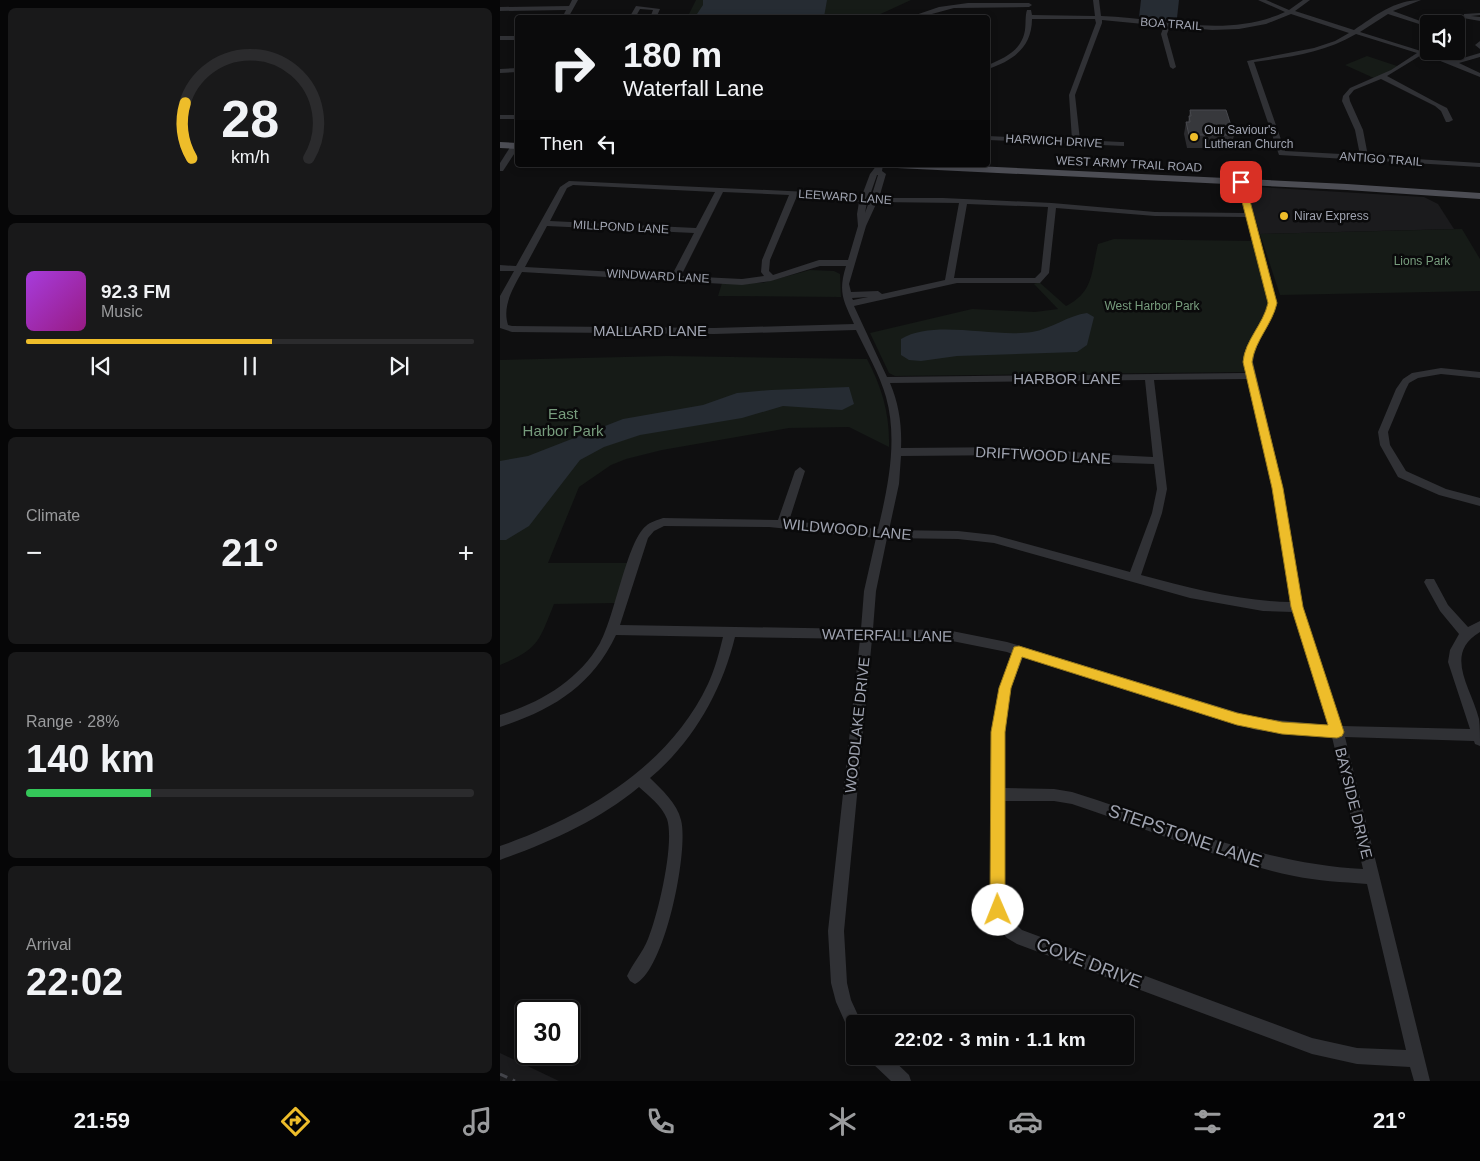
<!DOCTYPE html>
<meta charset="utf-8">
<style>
body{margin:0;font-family:Helvetica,sans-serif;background:#19191a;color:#f1f3f6;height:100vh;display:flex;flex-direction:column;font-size:19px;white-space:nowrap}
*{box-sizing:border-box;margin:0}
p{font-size:16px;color:#9a9b9d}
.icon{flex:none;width:28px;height:28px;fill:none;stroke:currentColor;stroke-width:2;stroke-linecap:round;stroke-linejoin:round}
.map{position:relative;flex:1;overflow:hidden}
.side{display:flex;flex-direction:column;gap:8px;padding:8px;background:#060607;width:500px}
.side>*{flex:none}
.top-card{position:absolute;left:15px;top:15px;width:475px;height:152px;border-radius:5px;box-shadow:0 2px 8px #0003,0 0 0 1px #2b2b2d;background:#0b0b0c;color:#f1f3f6;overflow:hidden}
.tools{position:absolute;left:920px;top:15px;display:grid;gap:10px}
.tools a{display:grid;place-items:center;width:45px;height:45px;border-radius:5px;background:#0b0b0c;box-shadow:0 2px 8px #0003,0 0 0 1px #2b2b2d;font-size:25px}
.speed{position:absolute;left:15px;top:1000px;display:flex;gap:10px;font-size:25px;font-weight:700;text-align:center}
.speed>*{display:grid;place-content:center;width:65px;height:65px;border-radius:50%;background:#0b0b0c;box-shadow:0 2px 8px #0003,0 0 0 1px #2b2b2d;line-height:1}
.speed .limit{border:2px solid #111;border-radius:8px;background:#fff;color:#111}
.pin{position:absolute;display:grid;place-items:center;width:42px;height:42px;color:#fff;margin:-21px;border-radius:10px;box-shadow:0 2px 8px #0006}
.me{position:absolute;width:55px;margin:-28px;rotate:359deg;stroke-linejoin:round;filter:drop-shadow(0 0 4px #0008)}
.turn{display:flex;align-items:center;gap:18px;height:105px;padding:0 25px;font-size:22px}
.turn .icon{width:65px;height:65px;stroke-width:2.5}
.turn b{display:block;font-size:35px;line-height:42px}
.then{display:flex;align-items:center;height:48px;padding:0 25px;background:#0003;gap:10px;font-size:19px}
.big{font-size:38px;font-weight:600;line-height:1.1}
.side .card{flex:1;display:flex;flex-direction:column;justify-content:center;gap:8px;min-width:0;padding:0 18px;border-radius:8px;background:#19191a}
.side .dial{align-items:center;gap:0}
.dial svg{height:130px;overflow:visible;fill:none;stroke:#2b2b2d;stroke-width:7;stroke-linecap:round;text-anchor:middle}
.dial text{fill:#f1f3f6;stroke:none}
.song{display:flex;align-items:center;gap:15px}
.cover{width:60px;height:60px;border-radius:8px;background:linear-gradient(135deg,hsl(280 70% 55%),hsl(310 70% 35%))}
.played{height:5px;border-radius:2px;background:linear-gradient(90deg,#eebd2a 55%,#2b2b2d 55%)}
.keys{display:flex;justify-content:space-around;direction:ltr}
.heat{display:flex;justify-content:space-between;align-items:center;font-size:28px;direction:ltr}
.charge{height:8px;border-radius:4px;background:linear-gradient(90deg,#34c759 28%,#2b2b2d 0)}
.trip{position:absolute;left:346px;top:1015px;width:288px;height:50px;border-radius:5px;background:#0b0b0c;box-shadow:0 2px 8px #0003,0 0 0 1px #2b2b2d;font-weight:600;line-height:50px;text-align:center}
.menu{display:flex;height:80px;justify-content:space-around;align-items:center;background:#040405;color:#9a9b9d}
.menu .icon{width:35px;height:35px}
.menu .active{color:#eebd2a}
.menu b{font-size:22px;color:#f1f3f6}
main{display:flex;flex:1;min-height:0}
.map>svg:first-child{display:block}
.built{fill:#1b1b1d}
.green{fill:#161b17}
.water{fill:#262c33}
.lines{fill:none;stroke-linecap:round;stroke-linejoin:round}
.minor{fill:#303135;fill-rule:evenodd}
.major{fill:#4c4d54;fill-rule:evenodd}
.rail{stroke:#43444a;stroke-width:3;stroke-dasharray:8 6;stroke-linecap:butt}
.wall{fill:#2b2b2e}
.building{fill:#37383c;stroke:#48494e}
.route{fill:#eebd2a;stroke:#9b7b1b}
.poi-dot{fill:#eebd2a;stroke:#0a0a0b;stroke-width:2}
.labels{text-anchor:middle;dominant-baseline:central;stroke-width:5;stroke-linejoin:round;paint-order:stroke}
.far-street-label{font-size:12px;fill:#a0a4b1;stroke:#0a0a0b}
.far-poi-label{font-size:12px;fill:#a0a4b1;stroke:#0a0a0b;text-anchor:start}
.far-park-label{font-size:12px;fill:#779c7d;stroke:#0a0a0b}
.street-label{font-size:15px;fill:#a0a4b1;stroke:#0a0a0b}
.park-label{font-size:15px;fill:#779c7d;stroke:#0a0a0b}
.near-street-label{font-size:18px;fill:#a0a4b1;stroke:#0a0a0b}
</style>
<main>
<section class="side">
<div class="card dial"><svg viewBox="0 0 100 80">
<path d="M14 69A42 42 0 1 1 86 69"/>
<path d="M14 69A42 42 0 0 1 10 35" stroke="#eebd2a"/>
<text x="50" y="56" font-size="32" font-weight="700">28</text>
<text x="50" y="72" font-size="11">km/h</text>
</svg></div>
<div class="card">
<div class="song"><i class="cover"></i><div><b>92.3 FM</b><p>Music</p></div></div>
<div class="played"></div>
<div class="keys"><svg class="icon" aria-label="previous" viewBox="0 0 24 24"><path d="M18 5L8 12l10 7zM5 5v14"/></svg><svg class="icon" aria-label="pause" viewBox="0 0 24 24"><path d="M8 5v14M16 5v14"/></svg><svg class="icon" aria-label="next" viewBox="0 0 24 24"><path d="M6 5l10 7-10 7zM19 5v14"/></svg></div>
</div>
<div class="card"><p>Climate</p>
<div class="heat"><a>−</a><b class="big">21°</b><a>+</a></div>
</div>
<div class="card"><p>Range · 28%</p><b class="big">140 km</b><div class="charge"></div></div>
<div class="card"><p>Arrival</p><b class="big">22:02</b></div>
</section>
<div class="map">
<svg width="980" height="1081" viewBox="0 0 980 1081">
<rect width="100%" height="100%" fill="#0f0f10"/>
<!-- built -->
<g class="built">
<path d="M759,187L924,197L938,204L954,229L760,234L748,194L749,190Z"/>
<path d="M0,1053L59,1081H0Z"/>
</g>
<!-- green -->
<g class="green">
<path d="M196,0H411L374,17L187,18Z"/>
<path d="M867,56L900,67L876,79L845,65Z"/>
<path d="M962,229L980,259V291L780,295L760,234Z"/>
<path d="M614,239L753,241L768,299V309L745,350L744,372L395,376L389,373L370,333L472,309L535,312L558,309L534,284L539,282L566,306C594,292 591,272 598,244Z"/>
<path d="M310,270L334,271L340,274L341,297L218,296L222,283H262Z"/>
<path d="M167,356L367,359C382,387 390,415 389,447L349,427L289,428L162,450L126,459L111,465L79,487L48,563H129L116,603L54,604C39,641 39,649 0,665V360Z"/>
</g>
<!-- water -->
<g class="water">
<path d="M203,0H327L324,17H195L203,5Z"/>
<path d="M641,0H679L677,18L672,21L639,17Z"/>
<path d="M587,313L594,317L587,345L577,352L457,356L421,361L409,360L401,355V339C435,319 493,338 532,332C551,329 569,315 587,313Z"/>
<path d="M349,387L354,404L342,410L283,406L242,418L140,435L104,447L80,460L29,526L6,540H0V461L28,456L123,419L203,405L237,393L271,390Z"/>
</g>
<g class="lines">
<!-- minor -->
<g class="minor">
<path d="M72,0H78L68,18H62L66,10L0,11V7L69,6Z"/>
<path d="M593,0H599L601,16C663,18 726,39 785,12L758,0H766L789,10L803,0H810L795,11L854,30C875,16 894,0 921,0L893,11L923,22L928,28L927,29H923L919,24L888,14L860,32L953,61L980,53V57L959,63L980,73V77L923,54L887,76L939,104L947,108L953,120L949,122H946L941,111L935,106L881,79L854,90L849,96L850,101L863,130L868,156L980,163V167L779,155L747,61L814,48L835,41L849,33L791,14L766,24L739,29L712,30L670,26L667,34L676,67L673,69L670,67L661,34L664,26L602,20V23L575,95L580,140L621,142H624V146L488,140V136L572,140L569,95L596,23L595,19H532C532,47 513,61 488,69V65C505,58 522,50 525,30C526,23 525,16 527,10H531L532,15L595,16ZM856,34L917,53L891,70L850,88L843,96L842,101L855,130L860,155L785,151L754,62C789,57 824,53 856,34Z"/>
<path d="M468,3H529L532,5L529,7L454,8L417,18H407L439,7Z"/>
<path d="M136,6L160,9L156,18H150L153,10L140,9L135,18H129Z"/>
<path d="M980,13V15L971,16L980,17V21L963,18L964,14Z"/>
<rect x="0" y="36" width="18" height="4"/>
<path d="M980,41V49L975,45Z"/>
<path d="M18,68V72L0,73V69Z"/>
<rect x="0" y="115" width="18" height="4"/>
<path d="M12,144H18V148L3,171H0V163Z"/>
<path d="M377,165H383L382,171L386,174L379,198H443L552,203L655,212L745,213L737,182L741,180L745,182L777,303C772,325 755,340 753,362L783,488L803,607L841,726L970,729L948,662L950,650L959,634L940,611L924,582L926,579H934L948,605L968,627L980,621V632C943,654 971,687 979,719C980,727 980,737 980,746L975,744L974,741L845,737L930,1081H914L910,1067L857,1064L812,1054L517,944L507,938L497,927L491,913L490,902L491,732L499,688L512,654L507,652L447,640L372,639L344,931L347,983L351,1000L362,1024H355V1033L349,1031L336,1002L331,983L328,931L360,639L235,637C222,691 193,742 150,778C162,790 177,803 181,820C189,850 165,971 135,984L130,981L127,976C133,963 143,952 148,939C158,915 175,843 167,819C162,806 149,796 139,787C98,821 50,842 0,860V846C83,817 169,767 208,684C215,669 219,653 223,637L116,635C92,686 52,710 0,727V715C40,703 79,680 100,643C115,616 127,541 146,526C150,522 158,520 163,518L278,520L295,471L300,467L305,471L289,521L378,529C388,487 398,440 386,397C380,375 366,351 356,330L214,334L12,332L0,328V296L14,271H0V265L16,266L60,187L69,181L309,192L361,198L370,174ZM378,175L371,198H369L377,175ZM73,185L215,192L196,228L50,221L67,188ZM223,192L289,195L262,260L261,272L264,276L242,279L181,276ZM297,196L359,202L357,214L358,226L348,260H319L273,275L269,271L270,260ZM367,202H369L365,213ZM377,202L459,203L445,280L382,294L378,291L351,292L349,284L366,226ZM467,204L548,207L541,272L535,278H454ZM556,208L655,216L746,217C752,239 757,260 763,282C765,289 769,298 768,305C765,332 738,338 746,373L387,377L354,306L457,283H540L549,273ZM47,226L194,233L172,275L25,267ZM320,266H346C338,292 343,300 354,324L214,328L12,326L8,325C2,306 13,288 22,272L242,285L271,281ZM368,297L353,300L352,298ZM747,379L773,488L790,602C739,601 690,588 641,575L662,513L667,489L654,380ZM645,380L653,457L595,454L522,447L401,448C402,426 399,404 390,383ZM522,455L595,462L654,464L657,489L652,513L630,572L494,535L458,531L389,530L399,484L401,456ZM164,526L269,527L376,538L364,591L361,629L120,625L148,538L154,531ZM387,538L458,539L494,543L690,598L763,611L793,612L828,725L756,718L507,642L447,630L373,629L376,591ZM523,657L756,730L832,737L863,869C761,864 668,822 572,792L554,789L504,788L505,732L511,688ZM504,801H554L572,804C646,828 718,860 794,876C818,881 842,882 867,884L906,1050L857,1048L812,1038L522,930L511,920L505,908Z"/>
<path d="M941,368L980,372V378L941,374L918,378L909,383L906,389L888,432L890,445L906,471L946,489L980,498V506L939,495L898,477L880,445L878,432L896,389L903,379L912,373Z"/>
<path d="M369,1056H389L409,1075L411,1081H391L371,1062Z"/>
</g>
<!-- major -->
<g class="major">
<path d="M0,142L18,143V149L0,148Z"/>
<path d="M392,165H454L847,184L980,193V199L847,190L397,168Z"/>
</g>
<!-- rail -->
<path class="rail" d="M0,1074L15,1081"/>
</g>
<!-- wall -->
<path class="wall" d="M690,110L734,135L731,148H687L684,134L686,122H688Z"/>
<!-- building -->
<path class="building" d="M690,110H726L734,135H689L686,122H690L689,116H691Z"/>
<!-- route -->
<path class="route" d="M741,179L745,182L777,303C772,325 755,340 752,362L783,488L803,607L844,732L842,736L837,738L782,734L737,725L522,657L511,688L505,732V910L503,915L498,918L492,915L490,910L491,732L499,688L514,647L519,646L737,713L782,722L828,725L791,607L772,488L743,362C745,340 763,325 768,303L737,182Z"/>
<!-- markers -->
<g class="poi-dot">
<circle cx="694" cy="137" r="5"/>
<circle cx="784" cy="216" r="5"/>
</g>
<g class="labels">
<!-- far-street labels -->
<g class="far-street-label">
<text transform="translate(671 24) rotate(4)">BOA TRAIL</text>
<text transform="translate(554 141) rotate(3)">HARWICH DRIVE</text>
<text transform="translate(881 159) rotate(4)">ANTIGO TRAIL</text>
<text transform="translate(629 164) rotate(3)">WEST ARMY TRAIL ROAD</text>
<text transform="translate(345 197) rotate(4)">LEEWARD LANE</text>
<text transform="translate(121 227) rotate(3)">MILLPOND LANE</text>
<text transform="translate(158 276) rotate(3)">WINDWARD LANE</text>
</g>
<!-- far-poi labels -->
<g class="far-poi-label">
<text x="704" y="130">Our Saviour's<tspan x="704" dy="14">Lutheran Church</tspan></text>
<text x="794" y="216">Nirav Express</text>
</g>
<!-- far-park labels -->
<g class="far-park-label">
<text x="922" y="261">Lions Park</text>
<text x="652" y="306">West Harbor Park</text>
</g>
<!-- street labels -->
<g class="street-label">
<text x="150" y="330">MALLARD LANE</text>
<text x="567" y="378">HARBOR LANE</text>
<text transform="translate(543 455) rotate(3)">DRIFTWOOD LANE</text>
<text transform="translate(347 529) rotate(5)">WILDWOOD LANE</text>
<text transform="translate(387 635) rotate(1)">WATERFALL LANE</text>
<text transform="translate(357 725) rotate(-84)">WOODLAKE DRIVE</text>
<text transform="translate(854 803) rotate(76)">BAYSIDE DRIVE</text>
</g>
<!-- park labels -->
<g class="park-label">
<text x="63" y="413">East<tspan x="63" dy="17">Harbor Park</tspan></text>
</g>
<!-- near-street labels -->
<g class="near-street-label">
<text transform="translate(685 836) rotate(19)">STEPSTONE LANE</text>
<text transform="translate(589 963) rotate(21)">COVE DRIVE</text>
</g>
</g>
</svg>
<div class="tools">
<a><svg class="icon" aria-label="sound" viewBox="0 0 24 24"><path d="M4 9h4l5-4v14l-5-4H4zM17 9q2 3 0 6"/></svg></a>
</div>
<div class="speed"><div class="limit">30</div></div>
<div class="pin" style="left:741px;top:182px;background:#d93025"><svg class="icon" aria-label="arrive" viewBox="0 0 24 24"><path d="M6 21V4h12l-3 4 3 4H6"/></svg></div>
<svg class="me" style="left:498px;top:910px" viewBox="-20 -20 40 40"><circle r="19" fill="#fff"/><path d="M0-13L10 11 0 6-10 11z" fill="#eebd2a"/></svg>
<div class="trip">22:02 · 3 min · 1.1 km</div>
<div class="top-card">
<div class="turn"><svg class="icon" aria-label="right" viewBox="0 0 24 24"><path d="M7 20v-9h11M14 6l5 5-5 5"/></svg><div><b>180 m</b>Waterfall Lane</div></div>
<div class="then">Then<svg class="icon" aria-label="left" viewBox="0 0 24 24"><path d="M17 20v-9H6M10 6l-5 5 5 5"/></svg></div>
</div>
</div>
</main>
<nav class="menu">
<b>21:59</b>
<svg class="icon active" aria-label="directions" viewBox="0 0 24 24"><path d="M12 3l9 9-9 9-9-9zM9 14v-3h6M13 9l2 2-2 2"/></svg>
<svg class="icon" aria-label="music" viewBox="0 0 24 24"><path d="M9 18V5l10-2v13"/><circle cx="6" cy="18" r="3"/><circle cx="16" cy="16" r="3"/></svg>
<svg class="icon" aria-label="phone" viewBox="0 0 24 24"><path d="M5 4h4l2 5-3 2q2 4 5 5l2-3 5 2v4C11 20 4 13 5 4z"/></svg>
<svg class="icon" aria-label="climate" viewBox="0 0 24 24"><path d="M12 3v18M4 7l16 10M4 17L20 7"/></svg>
<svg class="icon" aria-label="car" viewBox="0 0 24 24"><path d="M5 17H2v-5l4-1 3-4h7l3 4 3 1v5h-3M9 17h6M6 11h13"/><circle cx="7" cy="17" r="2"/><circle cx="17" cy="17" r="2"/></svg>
<svg class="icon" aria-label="filters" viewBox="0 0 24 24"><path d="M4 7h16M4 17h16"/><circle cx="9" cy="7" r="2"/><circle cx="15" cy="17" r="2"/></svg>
<b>21°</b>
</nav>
